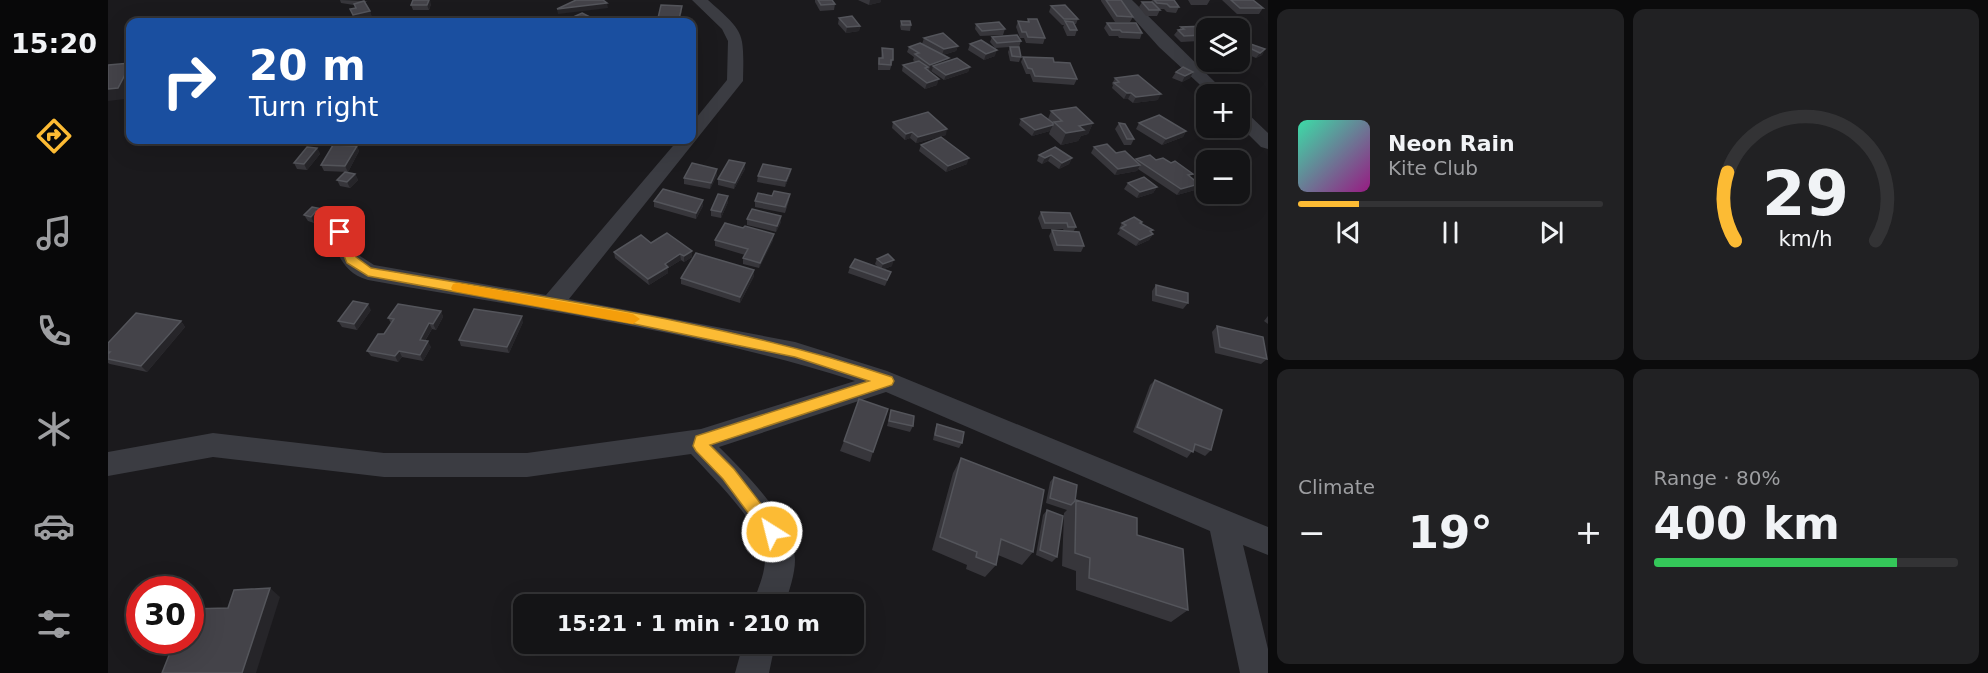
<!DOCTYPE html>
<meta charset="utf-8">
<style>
body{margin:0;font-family:"DejaVu Sans",sans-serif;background:#212123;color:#f1f3f6;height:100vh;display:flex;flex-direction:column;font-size:22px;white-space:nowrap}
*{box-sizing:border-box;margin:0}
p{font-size:20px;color:#9d9ea1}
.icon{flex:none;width:33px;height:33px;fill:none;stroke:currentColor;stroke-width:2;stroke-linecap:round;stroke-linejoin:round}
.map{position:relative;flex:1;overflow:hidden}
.side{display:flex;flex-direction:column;gap:9px;padding:9px;background:#0b0b0c;width:720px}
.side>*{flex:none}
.banner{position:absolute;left:18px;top:18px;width:570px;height:126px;border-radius:12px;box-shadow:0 6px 24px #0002,0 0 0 2px #333335;background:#1a4fa0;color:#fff;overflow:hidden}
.buttons{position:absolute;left:1088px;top:18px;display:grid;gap:12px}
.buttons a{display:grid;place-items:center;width:54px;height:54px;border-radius:12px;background:#141416;box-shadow:0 6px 24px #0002,0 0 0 2px #333335;font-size:30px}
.speed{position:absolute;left:18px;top:576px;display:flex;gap:12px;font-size:30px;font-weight:700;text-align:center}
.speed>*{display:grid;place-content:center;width:78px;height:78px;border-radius:50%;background:#141416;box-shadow:0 6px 24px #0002,0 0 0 2px #333335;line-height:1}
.speed .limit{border:9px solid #d22;background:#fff;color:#111}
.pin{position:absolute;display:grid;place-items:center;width:51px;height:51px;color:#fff;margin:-26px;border-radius:12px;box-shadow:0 3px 9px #0006}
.me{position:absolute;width:66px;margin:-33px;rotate:324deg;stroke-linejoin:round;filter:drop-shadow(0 0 4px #0008)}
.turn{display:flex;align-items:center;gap:21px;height:126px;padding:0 24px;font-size:27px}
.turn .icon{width:78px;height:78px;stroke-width:2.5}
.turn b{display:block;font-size:42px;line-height:51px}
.big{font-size:45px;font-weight:800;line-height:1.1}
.side .card{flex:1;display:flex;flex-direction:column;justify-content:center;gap:9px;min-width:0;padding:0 21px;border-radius:12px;background:#212123}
.side .dial{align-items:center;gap:0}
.dial svg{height:156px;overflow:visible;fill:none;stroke:#333335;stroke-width:7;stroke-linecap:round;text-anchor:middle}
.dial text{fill:#f1f3f6;stroke:none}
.song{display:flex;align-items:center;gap:18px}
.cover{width:72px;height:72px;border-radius:9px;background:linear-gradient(135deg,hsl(160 70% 55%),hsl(310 70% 35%))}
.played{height:6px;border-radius:3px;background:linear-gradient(90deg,#fcbb34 20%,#333335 20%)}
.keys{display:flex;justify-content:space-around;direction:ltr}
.heat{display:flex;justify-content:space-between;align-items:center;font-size:33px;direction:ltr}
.charge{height:9px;border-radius:4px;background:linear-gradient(90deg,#34c759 80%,#333335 0)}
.side .tiles{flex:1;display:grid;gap:9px;grid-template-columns:repeat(2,1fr)}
.trip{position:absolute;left:405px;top:594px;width:351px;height:60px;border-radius:12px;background:#141416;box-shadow:0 6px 24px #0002,0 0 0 2px #333335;font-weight:800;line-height:60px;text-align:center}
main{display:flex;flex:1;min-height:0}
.dock{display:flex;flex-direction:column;width:108px;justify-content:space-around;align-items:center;background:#080809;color:#9d9ea1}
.dock .icon{width:42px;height:42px}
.dock .active{color:#fcbb34}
.dock b{font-size:27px;color:#f1f3f6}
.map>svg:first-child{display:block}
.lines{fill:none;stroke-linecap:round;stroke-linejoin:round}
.street{fill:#3b3c42;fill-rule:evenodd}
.wall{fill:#37363b}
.shaded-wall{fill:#262529}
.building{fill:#444349;stroke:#54555b;stroke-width:1.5}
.route{fill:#fcbb34;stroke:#a47a22;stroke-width:1.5}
.slow{fill:#f59e0b}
</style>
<main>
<nav class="dock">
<b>15:20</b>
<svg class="icon active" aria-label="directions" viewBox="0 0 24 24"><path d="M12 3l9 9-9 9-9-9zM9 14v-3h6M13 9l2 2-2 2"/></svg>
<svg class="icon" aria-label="music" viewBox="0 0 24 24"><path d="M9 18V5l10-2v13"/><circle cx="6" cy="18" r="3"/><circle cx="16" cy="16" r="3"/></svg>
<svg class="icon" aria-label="phone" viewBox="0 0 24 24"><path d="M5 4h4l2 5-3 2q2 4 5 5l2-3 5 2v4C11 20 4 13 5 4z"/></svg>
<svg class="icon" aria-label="climate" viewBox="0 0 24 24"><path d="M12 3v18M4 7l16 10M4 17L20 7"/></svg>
<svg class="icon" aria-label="car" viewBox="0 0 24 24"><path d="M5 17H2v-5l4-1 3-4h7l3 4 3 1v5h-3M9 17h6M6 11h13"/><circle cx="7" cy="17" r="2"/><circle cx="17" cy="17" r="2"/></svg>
<svg class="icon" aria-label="filters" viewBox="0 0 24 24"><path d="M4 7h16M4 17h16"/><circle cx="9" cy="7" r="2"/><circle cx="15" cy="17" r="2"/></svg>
</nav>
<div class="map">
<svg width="1160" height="673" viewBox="0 0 1160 673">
<rect width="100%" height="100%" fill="#1b1a1d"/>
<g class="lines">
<!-- street -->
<g class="street">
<path d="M584,0H600C637,33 636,31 635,81L461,299L687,342L779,371L1160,527V555L1135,545L1160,649V673H1132L1102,531L778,392L611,447C637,473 686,520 687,560C687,574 681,591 677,604H645C649,590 657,575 657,559C656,526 605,478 583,454L419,477H276L105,457L0,476V452L105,433L276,453H419L593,429L747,381C593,331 420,309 260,280C235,273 230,254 221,232L225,227L232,225L239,227L252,256L266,265L438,295L570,140H584V123L619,80L620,41L614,29Z"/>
<path d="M1009,0H1024L1119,94H1102L1051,47Z"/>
<path d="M1131,110L1137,111L1160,133V149L1153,147L1131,125Z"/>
<path d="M635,644H667L661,673H627Z"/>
</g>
</g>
<!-- wall -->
<g class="wall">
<path d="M232,0L259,1L257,3L264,17L247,21L242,9L248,8L246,5L233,3Z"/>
<path d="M707,0H724L727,4L726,10L712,11L707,2Z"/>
<path d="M750,0H773V2L761,5Z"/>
<path d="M993,0H1013L1025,17L1022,22H1007L993,1Z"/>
<path d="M1044,0H1066L1071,7L1068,13L1059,12L1056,9H1051L1052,10L1049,16H1038L1031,7L1034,2H1043Z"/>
<path d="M1080,0H1102L1099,5H1083Z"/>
<path d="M1114,0H1145L1155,8L1151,14H1129Z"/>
<path d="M323,4L321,10H305L303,5Z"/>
<path d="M574,6V11L571,22H550V18Z"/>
<path d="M943,6L970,19L968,24H966L969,30L967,36H959L955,27L956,25H954L941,12Z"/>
<path d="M731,18L752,26L751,31L738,33L730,24Z"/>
<path d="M920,19L937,38L935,44L918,43L916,38H912L908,27L910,21L919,22Z"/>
<path d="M793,21L803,25L802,31L793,30L792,26Z"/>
<path d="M999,23L1034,33L1032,39L1011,38L1010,36H1001L996,28Z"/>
<path d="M868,24L897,29L895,35L872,36L867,29Z"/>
<path d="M1073,27L1098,28V36L1093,37L1091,41L1073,42L1066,35L1070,30H1071Z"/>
<path d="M884,37L913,41L911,47H906L913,57L911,62L902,61L900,52L902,47L887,48L882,42Z"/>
<path d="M816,38L850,46L848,51L835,55L841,61L862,67L860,72L836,80L823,71L824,70L821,71L819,70L829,85L817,89L794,71L795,65L807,62L805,60L806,57L799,52L801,47L824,49L814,44Z"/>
<path d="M1131,43L1157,49L1154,55L1148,58L1131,51Z"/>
<path d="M862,44L887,56L876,60L860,50Z"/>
<path d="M774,48L785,60L782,70H770V64L771,58H773Z"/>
<path d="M915,57L946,62L969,79L966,85L925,82L922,74H918L913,62Z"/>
<path d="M1068,72H1085L1082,78L1074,82L1064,78Z"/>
<path d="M1007,78L1050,100L1025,103L1020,99H1016L1004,88L1005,85L1004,84Z"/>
<path d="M943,111L985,123L980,134L973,136L970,141L953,145L941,134L942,131L924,136L911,125L913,119H940Z"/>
<path d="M785,122L838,135L808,143L802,138L797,140L784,128Z"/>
<path d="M1011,123L1026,139L1023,145H1016L1007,129Z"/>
<path d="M1031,123L1078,131L1075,137L1054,145L1028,129Z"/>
<path d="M215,140H234L230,143Z"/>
<path d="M813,145L859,164L838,172L811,151Z"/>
<path d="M249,146L251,151L240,172L216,171L213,165Z"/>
<path d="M947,147L964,158L961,164L951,169L940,161L934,164L929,161L931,155Z"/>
<path d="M986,147L1027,160L1028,159L1048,160L1083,177L1091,184L1087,190L1069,195L1030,169L1029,171L1007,175L983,153Z"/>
<path d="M209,148L212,154L199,170L189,169L186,163Z"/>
<path d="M637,163V169L626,189L610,185V179Z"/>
<path d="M683,169L682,175L677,187L649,182L650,176Z"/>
<path d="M247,174L250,180L242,188L232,186L229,180Z"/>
<path d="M609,175L602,189L576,184V178Z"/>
<path d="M1020,183L1049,187L1045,193L1029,198L1016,189Z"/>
<path d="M682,194L681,200L677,213L647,207V201L664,196Z"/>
<path d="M595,200V206L588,219L546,207V201Z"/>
<path d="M620,202L613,218L603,216V210Z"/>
<path d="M204,207L232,217L224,226L214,224L211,218L206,223L200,221L196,215Z"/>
<path d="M933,212L968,227L965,232L976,246L973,252L946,251L941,236L944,230L956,231L955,229H934L930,218Z"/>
<path d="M639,219L673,222L668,232L639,225Z"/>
<path d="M1014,223H1033L1045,234L1041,240L1028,246L1009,234L1012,230L1011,229Z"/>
<path d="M635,228L665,240L651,268L635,264V258L637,255L607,246V240Z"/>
<path d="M543,243L584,251V257L576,262L573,260L560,268V273L541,285L507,258L506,252Z"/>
<path d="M769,259L784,266L776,269L783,272L777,286L740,273L742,267H770L767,264Z"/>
<path d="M646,276L632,303L573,284V278Z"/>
<path d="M1048,285L1080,303L1075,309L1044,301V291Z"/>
<path d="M263,310L249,330L234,327L230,321Z"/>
<path d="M333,311L335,317L328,330L324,329L317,341L323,347L315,361L294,357L290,362L263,356L259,351L276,334L283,323L280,318Z"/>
<path d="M1160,316V324L1156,321Z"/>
<path d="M73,321L77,327L39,372L2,364L0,363V343Z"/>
<path d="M415,322L401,353L353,346L351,340Z"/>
<path d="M1109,326L1159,359L1153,364L1107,353L1104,332Z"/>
<path d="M1047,380L1103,450L1097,456L1085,450L1079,458L1025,432L1042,385Z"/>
<path d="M783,410L805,426L802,432L779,426Z"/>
<path d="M829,424L854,443L851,448L825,440L827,429Z"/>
<path d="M736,441L765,452L762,462L732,451Z"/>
<path d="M853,458L925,552L914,565L890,555L888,565L877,577L858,569L859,565L824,550L845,473Z"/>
<path d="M946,477L967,501L968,500L1029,535L1080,610L1063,622L968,590V571L954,566L956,513L959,510L938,503L942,482Z"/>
<path d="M939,510L949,557L944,562L928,555L935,515Z"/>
</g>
<!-- shaded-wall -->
<g class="shaded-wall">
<path d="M321,0H322L323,4L321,10L319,5Z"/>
<path d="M762,0H773V2L761,5Z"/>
<path d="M499,3L500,8L450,14L449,9Z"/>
<path d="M574,6V11L571,22V19Z"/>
<path d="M262,11L264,17L247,21L245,15Z"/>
<path d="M752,26L751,31L738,33L739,27Z"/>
<path d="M850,46L848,51L834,55L836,49Z"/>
<path d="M1157,49L1154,55L1148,58L1152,53Z"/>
<path d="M889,50L887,56L876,60L878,54Z"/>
<path d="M841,58L840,64L825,66L824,70L821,71L822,65Z"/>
<path d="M22,65V90L17,99L0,101V89Z"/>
<path d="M862,67L860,72L836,80L838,75Z"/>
<path d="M1085,72L1082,78L1074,82L1077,76Z"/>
<path d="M831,79L829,85L817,89L819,83Z"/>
<path d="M1019,93H1023L1020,99H1016Z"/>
<path d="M1053,94L1050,100L1025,103L1028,97Z"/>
<path d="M985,123L980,134L973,136L970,141L953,145L958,133L971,126Z"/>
<path d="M945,125L942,131L924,136L927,130Z"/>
<path d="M839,129L838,135L808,143L810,137Z"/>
<path d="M1078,131L1075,137L1054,145L1058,139Z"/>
<path d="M804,132L802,138L797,140L798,134Z"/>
<path d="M249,146L251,151L240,172L237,166Z"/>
<path d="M209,148L212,154L199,170L196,164Z"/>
<path d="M943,155L940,161L934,164L937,158Z"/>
<path d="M861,158L859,164L838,172L840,166Z"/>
<path d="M964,158L961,164L951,169L954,163Z"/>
<path d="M637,163V169L626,189L627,183Z"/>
<path d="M1032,165L1029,171L1007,175L1010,169Z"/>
<path d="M609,169V175L602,189L603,183Z"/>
<path d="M683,169L682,175L677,187L678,181Z"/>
<path d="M247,174L250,180L242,188L239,182Z"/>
<path d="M1091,184L1087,190L1069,195L1073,189Z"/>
<path d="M1049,187L1045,193L1029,198L1032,192Z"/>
<path d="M620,196V202L613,218V212Z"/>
<path d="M595,200V206L588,219V213Z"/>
<path d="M208,211L211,217L206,223L203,217Z"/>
<path d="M229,212L232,217L224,226L221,220Z"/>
<path d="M673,216V222L668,232L669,226Z"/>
<path d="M1045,230L1042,235L1045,234L1041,240L1028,246L1032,240L1042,231Z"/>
<path d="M666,234L665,240L651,268L652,263Z"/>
<path d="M584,251V257L576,262V256Z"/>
<path d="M572,254L573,260L560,268V273L541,285L540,279L557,264Z"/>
<path d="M786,260L784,266L773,270L775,264Z"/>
<path d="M646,270V276L632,303V297Z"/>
<path d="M260,304L263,310L249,330L246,324Z"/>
<path d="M333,311L335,317L328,330L325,324Z"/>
<path d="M414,316L415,322L401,353L399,347Z"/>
<path d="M73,321L77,327L39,372L33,366Z"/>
<path d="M321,323L324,329L314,345L312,340Z"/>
<path d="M320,341L323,347L315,361L312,355Z"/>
<path d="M291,351L294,357L290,362L287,356Z"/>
<path d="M162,588L172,597L148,673H134Z"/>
</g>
<!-- building -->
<g class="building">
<path d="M305,0H321L319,5H303Z"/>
<path d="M468,0H495L499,3L449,9Z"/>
<path d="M710,0H724L727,4L713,5Z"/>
<path d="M998,0H1013L1025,17L1009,16Z"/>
<path d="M1046,0H1066L1071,7H1062L1059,4L1049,3Z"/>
<path d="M1123,0H1145L1155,8H1132Z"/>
<path d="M256,1L262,11L245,15L242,9L248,8L246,4Z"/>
<path d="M1034,2H1044L1052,10H1041Z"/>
<path d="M553,5L574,6L571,19L550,18Z"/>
<path d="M957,5L970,19H956L943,6Z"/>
<path d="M474,13L490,21L487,22H454Z"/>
<path d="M744,16L752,26L739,27L731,18Z"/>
<path d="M270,17H286L283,22H267Z"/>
<path d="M920,19H929L937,38L920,37L918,32H914L910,21L921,22Z"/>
<path d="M793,21H802L803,25H794Z"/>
<path d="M957,21L965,22L969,30H962Z"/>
<path d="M891,22L897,29L874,31L868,24Z"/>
<path d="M999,23H1028L1034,33L1014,32L1012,30H1004Z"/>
<path d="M1100,26L1103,28H1098V31H1090L1094,35L1076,36L1070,30L1076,29L1073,27Z"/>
<path d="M835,33L850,46L836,49L816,38Z"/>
<path d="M909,35L913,41L889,43L884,37Z"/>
<path d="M873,40L889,50L878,54L862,44Z"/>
<path d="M1134,41L1157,49L1152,53L1131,43Z"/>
<path d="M812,43L841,58L822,65L807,54L811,53L801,47Z"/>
<path d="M902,47H911L913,57L904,56Z"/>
<path d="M774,48L785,49V60H783V65L771,64V58H775Z"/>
<path d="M915,57L945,58L946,62L962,63L969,79L927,76L924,69L920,68Z"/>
<path d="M849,58L862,67L838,75L825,66Z"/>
<path d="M811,61L820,67L817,68L831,79L819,83L795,65Z"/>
<path d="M22,63V65L10,88L0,89V65Z"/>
<path d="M1075,67L1085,72L1077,76L1068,72Z"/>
<path d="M1030,75L1053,94L1028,97L1023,93H1019L1006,83L1011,82L1007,78Z"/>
<path d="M968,107L985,123L971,126L976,130L958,133L946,122L954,121L943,111Z"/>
<path d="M820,112L839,129L810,137L804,132L798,134L785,122Z"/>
<path d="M933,114L945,123V125L927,130L913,119Z"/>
<path d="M1051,115L1078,131L1058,139L1031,123Z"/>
<path d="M1011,123L1017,124L1026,139H1019Z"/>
<path d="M833,137L861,158L840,166L813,145Z"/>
<path d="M999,144L1008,153L1017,151L1032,165L1010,169L986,147Z"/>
<path d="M225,145L249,146L237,166L213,165Z"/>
<path d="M199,147L209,148L196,164L186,163Z"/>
<path d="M947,147L964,158L954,163L943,155L937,158L931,155Z"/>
<path d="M1042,155L1048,160L1055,158L1063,163L1067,161L1085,174L1080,175L1091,184L1073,189L1028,159Z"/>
<path d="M621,160L637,163L627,183L610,179Z"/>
<path d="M584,163L609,169L603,183L576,178Z"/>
<path d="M655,164L683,169L678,181L650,176Z"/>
<path d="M237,172L247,174L239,182L229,180Z"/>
<path d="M1036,177L1049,187L1032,192L1020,183Z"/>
<path d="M555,189L595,200L588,213L546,201Z"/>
<path d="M666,191L682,194L677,207L647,201L650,193L664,196Z"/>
<path d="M610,194L620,196L613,212L603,210Z"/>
<path d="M204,207L229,212L221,220L211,218L215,212L208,211L203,217L196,215Z"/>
<path d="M644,209L673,216L669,226L639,219Z"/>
<path d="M933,212L962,213L968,227H960L959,223H937Z"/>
<path d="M1026,217L1034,222L1032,223L1045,230L1042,231L1045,234L1032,240L1013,228L1018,225L1014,223Z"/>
<path d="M617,223L635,228L637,226L666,234L652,263L635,258L640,249L607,240Z"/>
<path d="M944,230L971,232L976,246L949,245Z"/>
<path d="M559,233L584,251L576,256L572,254L557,264L560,267L540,279L506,252L533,235L543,243Z"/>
<path d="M588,253L646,270L632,297L573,278Z"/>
<path d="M780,254L786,260L775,264L769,259Z"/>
<path d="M747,259L783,272L779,280L742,267Z"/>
<path d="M1048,285L1080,293V303L1048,295Z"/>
<path d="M245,301L260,304L246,324L230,321Z"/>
<path d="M290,304L333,311L325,324L321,323L312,340L320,341L312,355L291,351L287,356L259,351L270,334H276L286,319L280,318Z"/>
<path d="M366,309L414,316L399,347L351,340Z"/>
<path d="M28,313L73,321L33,366L0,359V354L2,352H0V343Z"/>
<path d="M1109,326L1155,337L1159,359L1112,347Z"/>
<path d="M1047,380L1114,410L1103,450L1087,444L1085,452L1029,427Z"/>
<path d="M751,399L780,409L765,452L736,441Z"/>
<path d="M783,410L806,416L805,426L781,421Z"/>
<path d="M829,424L856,432L854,443L827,435Z"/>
<path d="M853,458L936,490L925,552L893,539L888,565L868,557L869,552L832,537Z"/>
<path d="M946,477L969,485L967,501L963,505L942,498Z"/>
<path d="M968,500L1029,518V535L1075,549L1080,610L981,578L982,558L967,553Z"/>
<path d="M939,510L955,516L949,557L932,550Z"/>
<path d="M162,588L134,673H54L67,640H82V609L120,608L126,590Z"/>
</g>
<!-- route -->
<path class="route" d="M232,228L238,232L248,257L263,268C437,298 616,321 784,377L786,381L784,385L602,445L626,469L670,526L672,532L670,537L664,540L658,537L615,479L588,451L585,446L588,436L761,381L687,357L526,324L260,276L239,263L226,232Z"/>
<!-- slow -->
<path class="slow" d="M349,283L525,314L532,319L525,324L345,291L343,288L345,284Z"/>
</svg>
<div class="buttons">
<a><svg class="icon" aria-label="layers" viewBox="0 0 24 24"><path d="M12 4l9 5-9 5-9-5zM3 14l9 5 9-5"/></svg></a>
<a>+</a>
<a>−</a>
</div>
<div class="speed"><div class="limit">30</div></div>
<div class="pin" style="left:232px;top:232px;background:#d93025"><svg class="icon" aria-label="arrive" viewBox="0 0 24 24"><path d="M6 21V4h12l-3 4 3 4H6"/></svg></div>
<svg class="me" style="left:664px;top:532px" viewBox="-20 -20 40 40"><circle r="17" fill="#fcbb34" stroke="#fff" stroke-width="3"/><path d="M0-11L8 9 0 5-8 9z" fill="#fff"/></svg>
<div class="trip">15:21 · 1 min · 210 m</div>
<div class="banner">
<div class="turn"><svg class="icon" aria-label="right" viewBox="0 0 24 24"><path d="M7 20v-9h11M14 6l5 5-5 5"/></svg><div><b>20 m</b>Turn right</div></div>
</div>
</div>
<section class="side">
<div class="tiles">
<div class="card">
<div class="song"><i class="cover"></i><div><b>Neon Rain</b><p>Kite Club</p></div></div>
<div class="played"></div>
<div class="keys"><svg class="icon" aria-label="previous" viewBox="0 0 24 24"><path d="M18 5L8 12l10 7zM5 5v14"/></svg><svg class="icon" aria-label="pause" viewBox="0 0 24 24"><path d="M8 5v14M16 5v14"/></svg><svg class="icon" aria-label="next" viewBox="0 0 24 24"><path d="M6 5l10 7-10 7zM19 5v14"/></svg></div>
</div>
<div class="card dial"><svg viewBox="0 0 100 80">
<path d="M14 69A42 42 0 1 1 86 69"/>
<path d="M14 69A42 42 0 0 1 10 34" stroke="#fcbb34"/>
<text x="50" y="56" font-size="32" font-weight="700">29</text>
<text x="50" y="72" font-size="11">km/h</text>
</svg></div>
<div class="card"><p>Climate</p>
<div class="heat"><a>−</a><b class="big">19°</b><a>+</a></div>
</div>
<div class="card"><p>Range · 80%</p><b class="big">400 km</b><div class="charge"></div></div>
</div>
</section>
</main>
